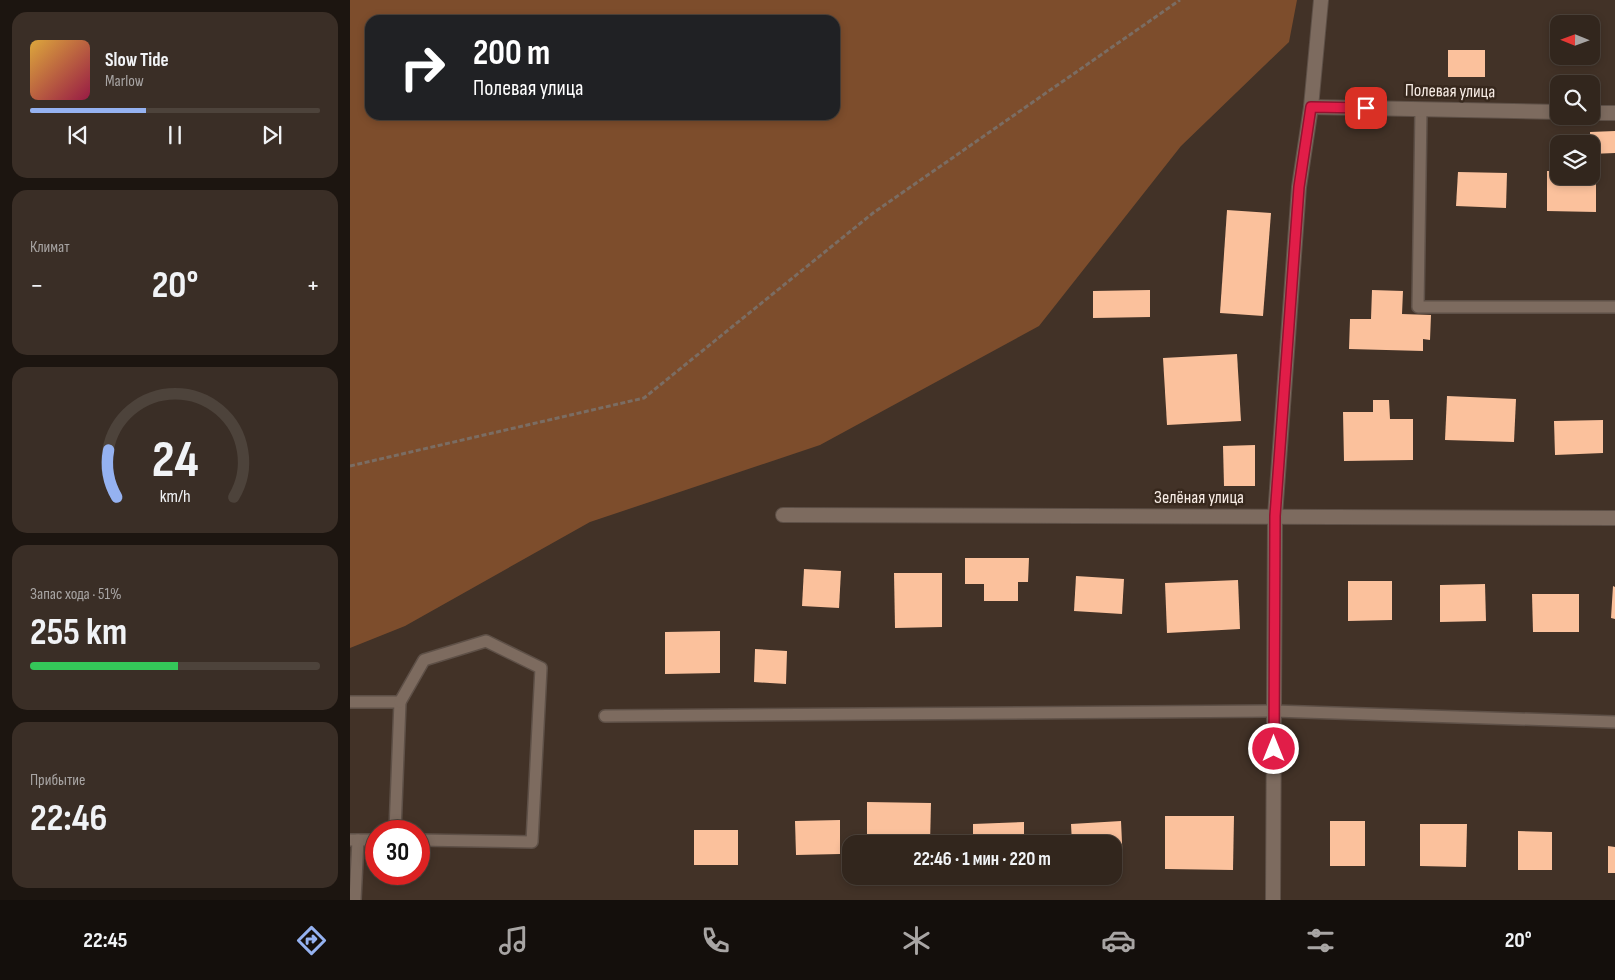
<!DOCTYPE html>
<html lang="ru">
<meta charset="utf-8">
<style>
body{margin:0;font-family:"Sofia Sans Condensed",sans-serif;background:#3a2e26;color:#f1f3f6;height:100vh;display:flex;flex-direction:column;font-size:19px;white-space:nowrap}
*{box-sizing:border-box;margin:0}
p{font-size:16px;color:#a8a5a4}
.icon{flex:none;width:28px;height:28px;fill:none;stroke:currentColor;stroke-width:2;stroke-linecap:round;stroke-linejoin:round}
.map{position:relative;flex:1;overflow:hidden}
.details{display:flex;flex-direction:column;gap:12px;padding:12px;background:#1c1510;width:350px}
.details>*{flex:none}
.top-card{position:absolute;left:15px;top:15px;width:475px;height:105px;border-radius:15px;box-shadow:0 2px 8px #0003,0 0 0 1px #4d433b;background:#202124;color:#fff;overflow:hidden}
.needle{width:32px;rotate:271deg}
.buttons{position:absolute;left:1200px;top:15px;display:grid;gap:10px}
.buttons a{display:grid;place-items:center;width:50px;height:50px;border-radius:10px;background:#32261d;box-shadow:0 2px 8px #0003,0 0 0 1px #4d433b;font-size:25px}
.speed{position:absolute;left:15px;top:820px;display:flex;gap:10px;font-size:25px;font-weight:700;text-align:center}
.speed>*{display:grid;place-content:center;width:65px;height:65px;border-radius:50%;background:#32261d;box-shadow:0 2px 8px #0003,0 0 0 1px #4d433b;line-height:1}
.speed .limit{border:8px solid #d22;background:#fff;color:#111}
.pin{position:absolute;display:grid;place-items:center;width:42px;height:42px;color:#fff;margin:-21px;border-radius:10px;box-shadow:0 2px 8px #0006}
.me{position:absolute;width:55px;margin:-28px;rotate:0deg;stroke-linejoin:round;filter:drop-shadow(0 0 4px #0008)}
.turn{display:flex;align-items:center;gap:18px;height:105px;padding:0 25px;font-size:22px}
.turn .icon{width:65px;height:65px;stroke-width:2.5}
.turn b{display:block;font-size:35px;line-height:42px}
.big{font-size:38px;font-weight:700;line-height:1.1}
.details .card{flex:1;display:flex;flex-direction:column;justify-content:center;gap:8px;min-width:0;padding:0 18px;border-radius:15px;background:#3a2e26}
.details .dial{align-items:center;gap:0}
.dial svg{height:130px;overflow:visible;fill:none;stroke:#4d433b;stroke-width:7;stroke-linecap:round;text-anchor:middle}
.dial text{fill:#f1f3f6;stroke:none}
.song{display:flex;align-items:center;gap:15px}
.cover{width:60px;height:60px;border-radius:8px;background:linear-gradient(135deg,hsl(40 70% 55%),hsl(340 70% 35%))}
.played{height:5px;border-radius:2px;background:linear-gradient(90deg,#95b2f1 40%,#4d433b 40%)}
.keys{display:flex;justify-content:space-around;direction:ltr}
.heat{display:flex;justify-content:space-between;align-items:center;font-size:28px;direction:ltr}
.charge{height:8px;border-radius:4px;background:linear-gradient(90deg,#34c759 51%,#4d433b 0)}
.trip{position:absolute;left:492px;top:835px;width:280px;height:50px;border-radius:15px;background:#32261d;box-shadow:0 2px 8px #0003,0 0 0 1px #4d433b;font-weight:700;line-height:50px;text-align:center}
.tabs{display:flex;height:80px;justify-content:space-around;align-items:center;background:#140f0c;color:#a8a5a4}
.tabs .icon{width:35px;height:35px}
.tabs .on{color:#95b2f1}
.tabs b{font-size:22px;color:#f1f3f6}
main{display:flex;flex:1;min-height:0}
.map>svg:first-child{display:block}
.green{fill:#7d4d2c;fill-rule:evenodd}
.building{fill:#fbc19c}
.lines{fill:none;stroke-linecap:round;stroke-linejoin:round}
.service-casing{stroke:#5e5047;stroke-width:14}
.minor-casing{stroke:#5e5047;stroke-width:16}
.path{stroke:#7b6d63;stroke-width:3;stroke-dasharray:5 2.5;stroke-linecap:butt}
.service{stroke:#7d6b5f;stroke-width:11}
.minor{stroke:#7d6b5f;stroke-width:14}
.route-casing{stroke:#92132f;stroke-width:12}
.route{stroke:#e11d48;stroke-width:9}
.labels{text-anchor:middle;dominant-baseline:central;stroke-width:5;stroke-linejoin:round;paint-order:stroke}
.street-label{font-size:18px;fill:#f7ece5;stroke:#37281d}
</style>
<main>
<section class="details">
<div class="card">
<div class="song"><i class="cover"></i><div><b>Slow Tide</b><p>Marlow</p></div></div>
<div class="played"></div>
<div class="keys"><svg class="icon" aria-label="previous" viewBox="0 0 24 24"><path d="M18 5L8 12l10 7zM5 5v14"/></svg><svg class="icon" aria-label="pause" viewBox="0 0 24 24"><path d="M8 5v14M16 5v14"/></svg><svg class="icon" aria-label="next" viewBox="0 0 24 24"><path d="M6 5l10 7-10 7zM19 5v14"/></svg></div>
</div>
<div class="card"><p>Климат</p>
<div class="heat"><a>−</a><b class="big">20°</b><a>+</a></div>
</div>
<div class="card dial"><svg viewBox="0 0 100 80">
<path d="M14 69A42 42 0 1 1 86 69"/>
<path d="M14 69A42 42 0 0 1 9 40" stroke="#95b2f1"/>
<text x="50" y="56" font-size="32" font-weight="700">24</text>
<text x="50" y="72" font-size="11">km/h</text>
</svg></div>
<div class="card"><p>Запас хода · 51%</p><b class="big">255 km</b><div class="charge"></div></div>
<div class="card"><p>Прибытие</p><b class="big">22:46</b></div>
</section>
<div class="map">
<svg width="1265" height="900" viewBox="0 0 1265 900">
<rect width="100%" height="100%" fill="#423227"/>
<!-- green -->
<path class="green" d="M0,0H947L939,42L831,146L689,326L470,445L240,522L55,626L0,648ZM20,20H485V115H20Z"/>
<!-- building -->
<g class="building">
<rect x="1098" y="50" width="37" height="27"/>
<path d="M1265,131V153L1241,154L1240,132Z"/>
<path d="M1197,171H1209V176H1241V171H1246V212L1197,211Z"/>
<path d="M1108,172L1157,173L1156,208L1106,206Z"/>
<path d="M877,210L921,213L913,316L870,313Z"/>
<path d="M800,290V317L743,318V291Z"/>
<path d="M1022,290L1053,291L1052,314L1081,315L1080,340L1073,339V351L999,349L1000,319H1021Z"/>
<path d="M887,354L891,421L817,425L813,358Z"/>
<path d="M1097,396L1166,399L1164,442L1095,440Z"/>
<path d="M1023,400H1039L1040,419H1063V460L994,461L993,412H1023Z"/>
<path d="M1253,420V453L1205,455L1204,421Z"/>
<path d="M905,445V486H874L873,446Z"/>
<path d="M615,558H679L678,582H668V601H634V584H615Z"/>
<path d="M454,569L491,571L489,608L452,606Z"/>
<path d="M544,573H592V627L545,628Z"/>
<path d="M726,576L774,579L772,614L724,611Z"/>
<path d="M888,580L890,629L817,633L815,583Z"/>
<path d="M998,581H1042V620L998,621Z"/>
<path d="M1135,584L1136,621L1090,622V585Z"/>
<path d="M1263,586L1265,587V619L1261,618Z"/>
<path d="M1182,594H1229V632H1183Z"/>
<path d="M370,631V673L315,674V632Z"/>
<path d="M405,649L437,651L436,684L404,682Z"/>
<path d="M517,802L581,803L580,844H517Z"/>
<path d="M815,816H884L883,870L815,869Z"/>
<path d="M490,820V854L446,855L445,821Z"/>
<path d="M771,821L773,864H764V844H722L721,824Z"/>
<rect x="980" y="821" width="35" height="45"/>
<path d="M674,822V844H623V824Z"/>
<path d="M1070,824H1117L1116,867L1070,866Z"/>
<rect x="344" y="830" width="44" height="35"/>
<path d="M1168,831L1202,832V870H1168Z"/>
<path d="M1258,846L1265,847V873H1258Z"/>
</g>
<g class="lines">
<defs>
<g id="service">
<path d="M1071,110L1068,307H1265"/>
<path d="M0,702H50L45,831"/>
<path d="M50,702L74,660L136,641L191,668L182,842L69,840"/>
<path d="M255,716L924,711L1265,722"/>
<path d="M0,840H26"/>
<path d="M5,900L8,840"/>
</g>
<g id="minor">
<path d="M961,107L1209,112"/>
<path d="M1241,113H1265"/>
<path d="M433,515L1265,518"/>
<path d="M923,900L925,516L949,187L961,107L971,0"/>
</g>
</defs>
<!-- service casing -->
<use href="#service" class="service-casing"/>
<!-- minor casing -->
<use href="#minor" class="minor-casing"/>
<!-- path -->
<path class="path" d="M0,466L294,398L523,213L830,0"/>
<!-- service -->
<use href="#service" class="service"/>
<!-- minor -->
<use href="#minor" class="minor"/>
</g>
<g class="lines">
<defs>
<path id="route" d="M924,749L925,516L949,187L961,107L1016,108"/>
</defs>
<!-- route casing -->
<use href="#route" class="route-casing"/>
<!-- route -->
<use href="#route" class="route"/>
</g>
<g class="labels">
<!-- street labels -->
<g class="street-label">
<text transform="translate(1100 91) rotate(1)">Полевая улица</text>
<text x="849" y="497">Зелёная улица</text>
</g>
</g>
</svg>
<div class="buttons">
<a><svg class="needle" viewBox="-14 -14 28 28"><path d="M0-13l5 13h-10z" fill="#e53935"/><path d="M0 13l5-13h-10z" fill="#a8a5a4"/></svg></a>
<a><svg class="icon" aria-label="search" viewBox="0 0 24 24"><circle cx="10" cy="10" r="6"/><path d="M15 15l6 6"/></svg></a>
<a><svg class="icon" aria-label="layers" viewBox="0 0 24 24"><path d="M12 4l9 5-9 5-9-5zM3 14l9 5 9-5"/></svg></a>
</div>
<div class="speed"><div class="limit">30</div></div>
<div class="pin" style="left:1016px;top:108px;background:#d93025"><svg class="icon" aria-label="arrive" viewBox="0 0 24 24"><path d="M6 21V4h12l-3 4 3 4H6"/></svg></div>
<svg class="me" style="left:924px;top:749px" viewBox="-20 -20 40 40"><circle r="17" fill="#e11d48" stroke="#fff" stroke-width="3"/><path d="M0-11L8 9 0 5-8 9z" fill="#fff"/></svg>
<div class="trip">22:46 · 1 мин · 220 m</div>
<div class="top-card">
<div class="turn"><svg class="icon" aria-label="right" viewBox="0 0 24 24"><path d="M7 20v-9h11M14 6l5 5-5 5"/></svg><div><b>200 m</b>Полевая улица</div></div>
</div>
</div>
</main>
<nav class="tabs">
<b>22:45</b>
<svg class="icon on" aria-label="directions" viewBox="0 0 24 24"><path d="M12 3l9 9-9 9-9-9zM9 14v-3h6M13 9l2 2-2 2"/></svg>
<svg class="icon" aria-label="music" viewBox="0 0 24 24"><path d="M9 18V5l10-2v13"/><circle cx="6" cy="18" r="3"/><circle cx="16" cy="16" r="3"/></svg>
<svg class="icon" aria-label="phone" viewBox="0 0 24 24"><path d="M5 4h4l2 5-3 2q2 4 5 5l2-3 5 2v4C11 20 4 13 5 4z"/></svg>
<svg class="icon" aria-label="climate" viewBox="0 0 24 24"><path d="M12 3v18M4 7l16 10M4 17L20 7"/></svg>
<svg class="icon" aria-label="car" viewBox="0 0 24 24"><path d="M5 17H2v-5l4-1 3-4h7l3 4 3 1v5h-3M9 17h6M6 11h13"/><circle cx="7" cy="17" r="2"/><circle cx="17" cy="17" r="2"/></svg>
<svg class="icon" aria-label="filters" viewBox="0 0 24 24"><path d="M4 7h16M4 17h16"/><circle cx="9" cy="7" r="2"/><circle cx="15" cy="17" r="2"/></svg>
<b>20°</b>
</nav>
